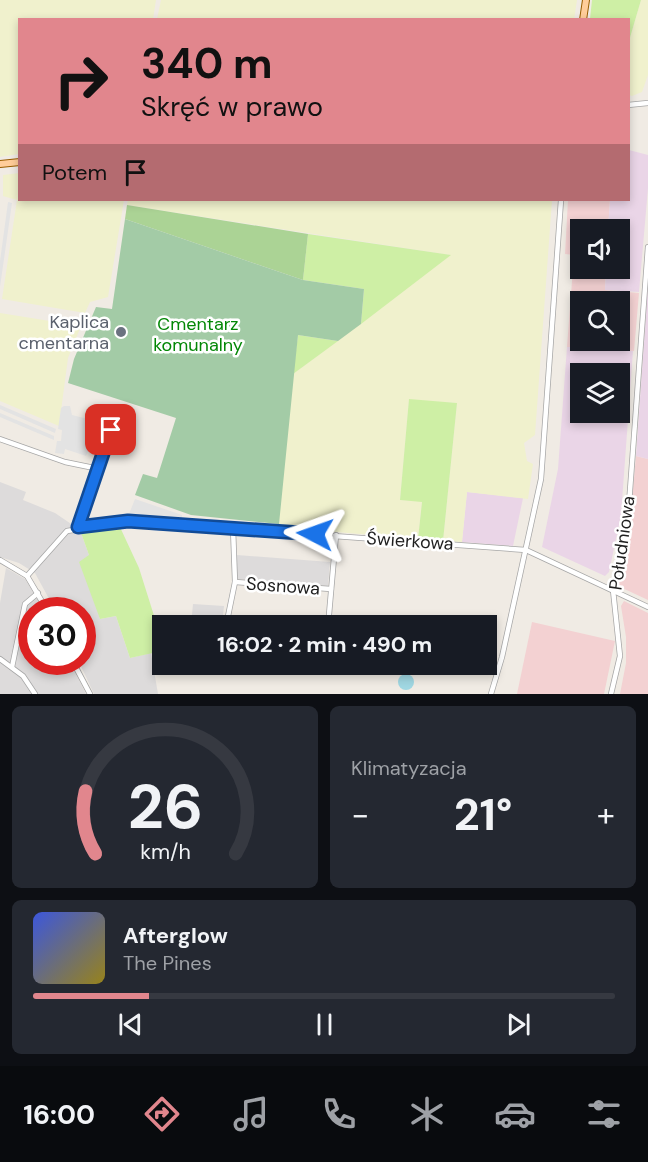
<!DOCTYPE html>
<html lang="pl">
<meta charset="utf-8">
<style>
body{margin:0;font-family:"DM Sans",sans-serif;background:#242831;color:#f1f3f6;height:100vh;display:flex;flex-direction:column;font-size:22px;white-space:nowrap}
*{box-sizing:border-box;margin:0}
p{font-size:20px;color:#9ea1a6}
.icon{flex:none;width:33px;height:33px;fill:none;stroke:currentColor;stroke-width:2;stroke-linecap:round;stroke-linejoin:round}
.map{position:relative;height:694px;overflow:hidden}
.details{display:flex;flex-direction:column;gap:12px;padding:12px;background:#0d0f14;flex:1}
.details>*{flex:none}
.guide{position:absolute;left:18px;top:18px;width:612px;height:183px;border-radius:0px;box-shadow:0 3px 9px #0003;background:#e1868d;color:#111;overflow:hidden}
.buttons{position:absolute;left:570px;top:219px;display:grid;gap:12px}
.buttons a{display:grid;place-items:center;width:60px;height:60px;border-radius:0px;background:#171b24;box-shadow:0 3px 9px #0003;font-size:30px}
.speed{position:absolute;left:18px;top:597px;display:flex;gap:12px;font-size:30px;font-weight:700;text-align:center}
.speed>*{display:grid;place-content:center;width:78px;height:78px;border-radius:50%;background:#171b24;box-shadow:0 3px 9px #0003;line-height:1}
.speed .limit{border:9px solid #d22;background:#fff;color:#111}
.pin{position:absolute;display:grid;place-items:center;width:51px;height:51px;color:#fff;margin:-26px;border-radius:12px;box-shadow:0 3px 9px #0006}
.me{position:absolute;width:66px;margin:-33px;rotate:274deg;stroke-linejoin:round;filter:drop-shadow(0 0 4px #0008)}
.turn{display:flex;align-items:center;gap:21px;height:126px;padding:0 24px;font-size:27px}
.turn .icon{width:78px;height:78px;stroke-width:2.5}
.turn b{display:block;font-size:42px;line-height:51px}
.then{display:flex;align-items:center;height:57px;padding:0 24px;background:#0003;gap:12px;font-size:22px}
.big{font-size:45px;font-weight:700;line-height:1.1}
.details .widget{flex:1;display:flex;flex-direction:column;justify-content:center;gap:9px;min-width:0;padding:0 21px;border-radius:9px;background:#242831}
.details .dial{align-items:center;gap:0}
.dial svg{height:156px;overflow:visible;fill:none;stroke:#363941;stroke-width:7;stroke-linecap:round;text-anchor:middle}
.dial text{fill:#f1f3f6;stroke:none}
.song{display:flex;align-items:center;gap:18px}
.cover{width:72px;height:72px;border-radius:9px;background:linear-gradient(135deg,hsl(230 70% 55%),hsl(50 70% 35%))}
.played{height:6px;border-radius:3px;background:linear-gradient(90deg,#e1868d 20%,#363941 20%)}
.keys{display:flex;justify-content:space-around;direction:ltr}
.heat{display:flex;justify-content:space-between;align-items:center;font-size:33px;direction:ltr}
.details .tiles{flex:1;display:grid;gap:12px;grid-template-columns:1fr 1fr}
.widget:last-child{grid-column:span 2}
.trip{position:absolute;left:152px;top:615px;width:345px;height:60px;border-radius:0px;background:#171b24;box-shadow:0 3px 9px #0003;font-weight:700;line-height:60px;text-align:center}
.tabs{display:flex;height:96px;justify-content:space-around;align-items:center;background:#090b0e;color:#9ea1a6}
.tabs .icon{width:42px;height:42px}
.tabs .active{color:#e1868d}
.tabs b{font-size:27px;color:#f1f3f6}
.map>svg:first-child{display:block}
.residential{fill:#dddbdb}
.commercial{fill:#f3d1d2;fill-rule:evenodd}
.industrial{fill:#ead5e7;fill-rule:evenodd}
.farmland{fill:#f0f1cd}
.grass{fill:#ceefa5}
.forest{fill:#abd395}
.cemetery{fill:#a3cba6}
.parking{fill:#e3e3e3}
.water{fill:#a0d7e2}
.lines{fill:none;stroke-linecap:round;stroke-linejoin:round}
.minor-casing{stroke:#a6a6a6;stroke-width:6}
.major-casing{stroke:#995d00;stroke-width:8}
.minor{stroke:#fff;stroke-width:4.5}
.major{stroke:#ffcd9a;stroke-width:6}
.route-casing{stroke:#114b97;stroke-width:15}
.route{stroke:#1a73e8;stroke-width:10}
.worship-dot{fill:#6b7280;stroke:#fff;stroke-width:2}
.labels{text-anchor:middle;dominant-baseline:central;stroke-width:5;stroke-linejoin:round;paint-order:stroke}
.worship-label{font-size:18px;fill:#5b616d;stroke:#fff;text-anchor:end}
.park-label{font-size:18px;fill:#028705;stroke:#fff}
.street-label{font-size:18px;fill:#1f1f1f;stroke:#fff}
</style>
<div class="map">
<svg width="648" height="694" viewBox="0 0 648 694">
<rect width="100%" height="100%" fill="#f0ebe4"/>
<!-- residential -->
<g class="residential">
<path d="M0,482L26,492L23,500L55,513L80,530L89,555L100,619L116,616L130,658L151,653L158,694H94L79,662H82V610H51L50,608L53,606L35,573L19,563L0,557Z"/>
<path d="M237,555L330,562L328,586L235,579Z"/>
<path d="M6,568L25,579L44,610H32V662H70L86,694H0V603Z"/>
<path d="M193,604L224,606L222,625H191Z"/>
</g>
<!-- commercial -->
<g class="commercial">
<path d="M568,200H610L608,229L580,230V268L606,269L605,290L639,293L634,351L567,347L574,255L565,254ZM580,302H620V340H580Z"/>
<path d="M636,456L648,459V600L618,586L628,544Z"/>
<path d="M624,601L648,613V694H620L626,663V637L621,606Z"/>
<path d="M532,622L615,641L604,694H517Z"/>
</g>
<!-- industrial -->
<g class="industrial">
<path d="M629,150L648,155V188L639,292L605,290L606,269L620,268V230L608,229L610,200H628Z"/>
<path d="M648,285V459L636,456Z"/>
<path d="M567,347L633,351L621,515L609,572L605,576L542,547L558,469ZM580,374H620V412H580Z"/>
<path d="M467,492L523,498L513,546L462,542Z"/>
</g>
<!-- farmland -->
<g class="farmland">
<path d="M0,0H156L153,19L20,20L19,154L0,157Z"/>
<path d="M161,0H577L574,20L157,19Z"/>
<path d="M641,0H648V75L642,92L632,96L629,95V41Z"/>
<path d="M19,173L20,200H124L108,297L90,302L85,313L2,299L17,200L3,196V175Z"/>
<path d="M128,200H552L535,435L524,443L527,461L533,464L528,499L467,492L462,542L443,541L457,403L409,400L400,500L422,501L418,539L278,527L293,374L450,255L127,205Z"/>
<path d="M0,313L81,326L68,358L59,426L0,401Z"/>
</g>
<!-- grass -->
<g class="grass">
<path d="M592,0H641L629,41L628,20L590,19Z"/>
<path d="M308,234L451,255L361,324L364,289L303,280Z"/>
<path d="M298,335L338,341L293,374Z"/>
<path d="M409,399L457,403L443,541L418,539L422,502L400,500Z"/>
<path d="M119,525L139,568L162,641V651L130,658L116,616L100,619L79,562L89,555L80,530Z"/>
</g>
<!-- forest -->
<path class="forest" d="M127,205L308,234L303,280L125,219Z"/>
<!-- cemetery -->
<path class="cemetery" d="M125,219L303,280L364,289L361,324L338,341L298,335L279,524L191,515L135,495L143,474L157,478L176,418L68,383L74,359L96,307L112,309Z"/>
<!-- parking -->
<g class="parking">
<path d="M8,202L12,203L0,287V261Z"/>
<path d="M0,405L56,429L55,433L0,409Z"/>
<path d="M64,406H70L72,415L100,422L86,456L65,449L64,454L55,453L57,441H61L62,430L58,429L61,408Z"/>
<path d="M0,413L54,436V440L0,417Z"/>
<path d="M135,499L182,515V523L160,517L157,521L127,519Z"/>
</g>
<!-- water -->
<circle class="water" cx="406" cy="682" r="8"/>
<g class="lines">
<defs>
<g id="minor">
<path d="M628,105L648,103"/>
<path d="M0,439L65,462L99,469"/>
<path d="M78,527L111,430"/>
<path d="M0,560L27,576L47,610"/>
<path d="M27,576L67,531L128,521L526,550L648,607"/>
<path d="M235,582L331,589"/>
<path d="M227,622L270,626"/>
<path d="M226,626L235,582L233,528"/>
<path d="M328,626L336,535"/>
<path d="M0,659L23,676L35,694"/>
<path d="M73,662L90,694"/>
<path d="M12,667L25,604L38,593"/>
<path d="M491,694L502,657L541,479L561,200"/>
<path d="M611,694L620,656L613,590L627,531L648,247"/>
</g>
<g id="major">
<path d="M583,20L586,0"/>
<path d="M0,164L20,162"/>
</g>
</defs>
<!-- minor casing -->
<use href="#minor" class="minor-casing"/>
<!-- major casing -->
<use href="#major" class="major-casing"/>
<!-- minor -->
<use href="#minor" class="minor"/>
<!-- major -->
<use href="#major" class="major"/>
</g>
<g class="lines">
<defs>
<path id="route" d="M111,430L78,527L128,521L315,534"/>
</defs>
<!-- route casing -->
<use href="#route" class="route-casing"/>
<!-- route -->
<use href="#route" class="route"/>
</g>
<!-- markers -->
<circle class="worship-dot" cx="121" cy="332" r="6"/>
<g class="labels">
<!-- worship labels -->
<g class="worship-label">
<text x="109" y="322">Kaplica<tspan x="109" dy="21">cmentarna</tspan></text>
</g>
<!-- park labels -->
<g class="park-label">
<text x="198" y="324">Cmentarz<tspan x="198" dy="21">komunalny</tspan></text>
</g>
<!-- street labels -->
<g class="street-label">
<text transform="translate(410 541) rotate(4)">Świerkowa</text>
<text transform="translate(622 543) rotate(-82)">Południowa</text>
<text transform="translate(283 586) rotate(4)">Sosnowa</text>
</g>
</g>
</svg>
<div class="buttons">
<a><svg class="icon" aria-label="sound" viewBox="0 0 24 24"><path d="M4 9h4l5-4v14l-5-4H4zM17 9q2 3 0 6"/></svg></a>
<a><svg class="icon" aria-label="search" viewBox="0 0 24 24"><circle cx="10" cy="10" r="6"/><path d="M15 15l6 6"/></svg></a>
<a><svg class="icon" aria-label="layers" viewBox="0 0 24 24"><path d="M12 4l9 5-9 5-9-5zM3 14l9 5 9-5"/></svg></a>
</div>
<div class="speed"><div class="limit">30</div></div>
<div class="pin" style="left:111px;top:430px;background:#d93025"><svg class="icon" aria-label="arrive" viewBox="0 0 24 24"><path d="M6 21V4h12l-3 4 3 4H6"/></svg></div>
<svg class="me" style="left:315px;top:534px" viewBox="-20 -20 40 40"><path d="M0-17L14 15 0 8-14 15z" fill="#1a73e8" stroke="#fff" stroke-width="4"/></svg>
<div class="trip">16:02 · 2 min · 490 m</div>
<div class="guide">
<div class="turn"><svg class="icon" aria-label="right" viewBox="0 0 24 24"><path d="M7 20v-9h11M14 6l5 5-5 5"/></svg><div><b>340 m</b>Skręć w prawo</div></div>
<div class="then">Potem<svg class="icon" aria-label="arrive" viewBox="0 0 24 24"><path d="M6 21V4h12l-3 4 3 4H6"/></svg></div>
</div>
</div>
<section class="details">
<div class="tiles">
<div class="widget dial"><svg viewBox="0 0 100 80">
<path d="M14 69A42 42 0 1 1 86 69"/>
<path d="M14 69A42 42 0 0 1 9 37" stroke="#e1868d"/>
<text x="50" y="56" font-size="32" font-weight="700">26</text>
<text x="50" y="72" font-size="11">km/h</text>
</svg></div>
<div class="widget"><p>Klimatyzacja</p>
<div class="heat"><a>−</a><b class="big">21°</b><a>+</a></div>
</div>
<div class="widget">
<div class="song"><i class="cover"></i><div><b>Afterglow</b><p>The Pines</p></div></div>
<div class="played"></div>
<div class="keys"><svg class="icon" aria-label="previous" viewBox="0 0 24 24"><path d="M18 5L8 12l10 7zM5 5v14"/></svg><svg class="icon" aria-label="pause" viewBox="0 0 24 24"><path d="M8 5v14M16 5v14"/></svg><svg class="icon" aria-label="next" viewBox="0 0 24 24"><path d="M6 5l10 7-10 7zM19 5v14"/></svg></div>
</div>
</div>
</section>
<nav class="tabs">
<b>16:00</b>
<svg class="icon active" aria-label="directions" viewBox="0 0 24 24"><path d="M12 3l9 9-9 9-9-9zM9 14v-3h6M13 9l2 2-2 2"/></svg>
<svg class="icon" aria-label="music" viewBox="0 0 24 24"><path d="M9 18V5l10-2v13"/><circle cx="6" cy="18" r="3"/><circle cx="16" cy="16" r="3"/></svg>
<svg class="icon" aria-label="phone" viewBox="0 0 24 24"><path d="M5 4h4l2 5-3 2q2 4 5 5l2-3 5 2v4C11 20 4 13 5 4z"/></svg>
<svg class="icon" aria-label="climate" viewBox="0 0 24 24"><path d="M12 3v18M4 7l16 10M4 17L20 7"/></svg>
<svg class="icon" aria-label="car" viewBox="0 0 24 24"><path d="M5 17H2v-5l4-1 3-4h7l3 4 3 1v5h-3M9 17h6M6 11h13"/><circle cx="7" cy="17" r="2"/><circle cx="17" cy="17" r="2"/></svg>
<svg class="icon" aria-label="filters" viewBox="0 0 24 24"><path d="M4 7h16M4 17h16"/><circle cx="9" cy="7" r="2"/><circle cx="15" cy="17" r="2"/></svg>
</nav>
